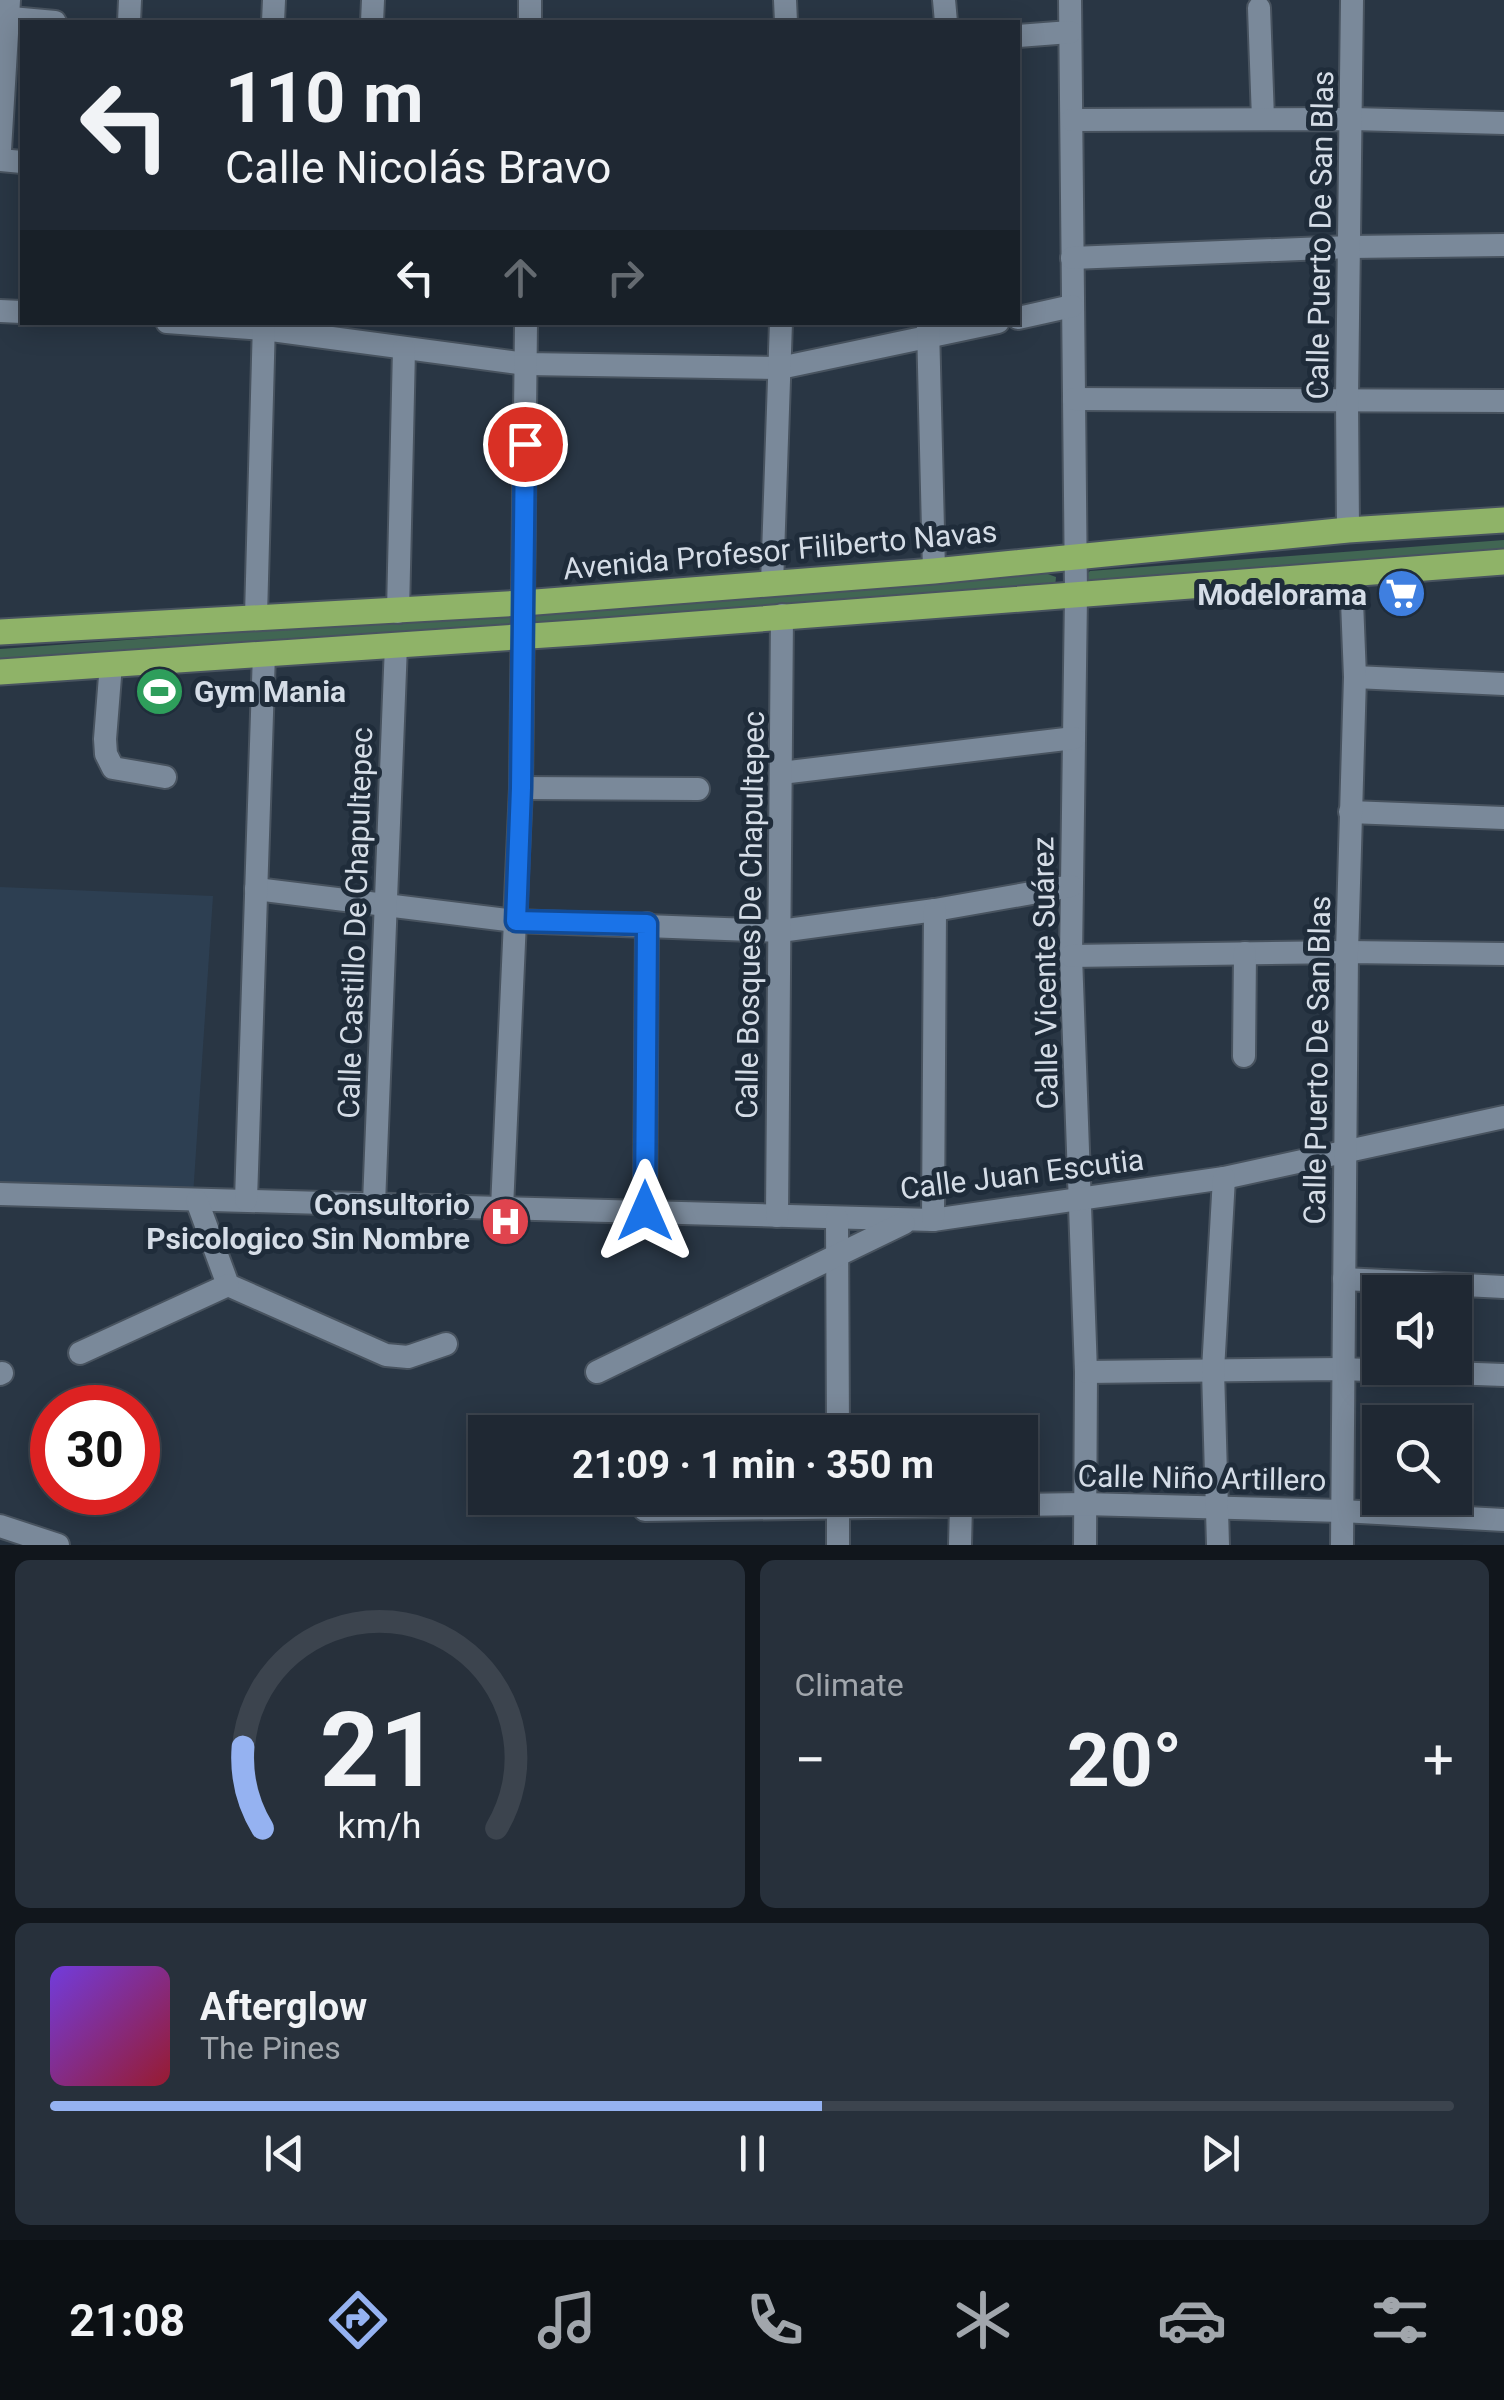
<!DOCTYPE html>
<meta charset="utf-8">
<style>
body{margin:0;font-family:Roboto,sans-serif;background:#27303b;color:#f1f3f6;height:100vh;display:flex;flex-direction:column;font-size:38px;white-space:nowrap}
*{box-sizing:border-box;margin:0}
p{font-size:32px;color:#a1a6ac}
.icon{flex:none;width:55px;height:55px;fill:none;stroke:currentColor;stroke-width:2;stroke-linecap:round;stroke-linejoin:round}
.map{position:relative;height:1545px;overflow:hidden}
.panel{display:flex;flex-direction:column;gap:15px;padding:15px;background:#11161c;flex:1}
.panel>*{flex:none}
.banner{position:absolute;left:20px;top:20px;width:1000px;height:305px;border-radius:0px;box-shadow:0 5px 25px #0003,0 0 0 2px #3c444e;background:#1f2833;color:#f1f3f6;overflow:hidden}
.tools{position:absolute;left:1362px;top:1275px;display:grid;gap:20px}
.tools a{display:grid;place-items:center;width:110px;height:110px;border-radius:0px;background:#1f2833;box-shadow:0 5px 25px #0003,0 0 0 2px #3c444e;font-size:50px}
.speed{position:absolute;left:30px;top:1385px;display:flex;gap:20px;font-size:50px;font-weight:700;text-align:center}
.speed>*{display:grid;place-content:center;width:130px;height:130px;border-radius:50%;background:#1f2833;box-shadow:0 5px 25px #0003,0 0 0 2px #3c444e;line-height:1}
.speed .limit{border:15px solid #d22;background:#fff;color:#111}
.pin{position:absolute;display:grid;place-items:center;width:85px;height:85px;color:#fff;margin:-42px;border:5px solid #fff;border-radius:50%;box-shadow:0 2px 10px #0007}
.me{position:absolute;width:110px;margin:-55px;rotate:0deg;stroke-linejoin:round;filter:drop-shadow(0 0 8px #0008)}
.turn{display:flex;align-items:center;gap:35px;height:210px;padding:0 40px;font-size:45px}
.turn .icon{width:130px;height:130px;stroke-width:2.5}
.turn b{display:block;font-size:70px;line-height:85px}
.lanes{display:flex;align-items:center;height:95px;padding:0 40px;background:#0003;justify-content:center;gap:50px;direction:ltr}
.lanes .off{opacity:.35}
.big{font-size:75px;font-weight:700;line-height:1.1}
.panel .card{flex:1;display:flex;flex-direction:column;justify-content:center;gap:15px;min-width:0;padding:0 35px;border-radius:15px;background:#27303b}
.panel .dial{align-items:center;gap:0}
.dial svg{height:260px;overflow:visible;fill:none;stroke:#3c444e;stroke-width:7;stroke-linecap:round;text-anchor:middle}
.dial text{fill:#f1f3f6;stroke:none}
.song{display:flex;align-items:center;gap:30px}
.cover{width:120px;height:120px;border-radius:15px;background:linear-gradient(135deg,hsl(260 70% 55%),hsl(350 70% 35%))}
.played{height:10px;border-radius:5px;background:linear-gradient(90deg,#95b2f1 55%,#3c444e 55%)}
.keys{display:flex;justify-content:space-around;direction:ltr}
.heat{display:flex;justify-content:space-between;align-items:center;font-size:55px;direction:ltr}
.panel .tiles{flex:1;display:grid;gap:15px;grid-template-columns:1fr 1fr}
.card:last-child{grid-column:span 2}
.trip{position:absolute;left:468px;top:1415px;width:570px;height:100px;border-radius:0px;background:#1f2833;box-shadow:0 5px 25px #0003,0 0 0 2px #3c444e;font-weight:700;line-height:100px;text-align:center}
.menu{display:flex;height:160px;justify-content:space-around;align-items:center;background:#0c1014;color:#a1a6ac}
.menu .icon{width:70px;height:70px}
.menu .selected{color:#95b2f1}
.menu b{font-size:45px;color:#f1f3f6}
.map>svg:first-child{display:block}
.built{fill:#2d3f52}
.green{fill:#416653}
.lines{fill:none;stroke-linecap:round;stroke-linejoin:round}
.minor-casing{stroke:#48535f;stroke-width:26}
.major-casing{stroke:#48535f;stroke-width:29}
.minor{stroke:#7a899a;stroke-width:22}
.major{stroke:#8fb368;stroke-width:25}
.route-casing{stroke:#114b97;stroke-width:25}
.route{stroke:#1a73e8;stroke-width:18}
.labels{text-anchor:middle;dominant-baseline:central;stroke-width:10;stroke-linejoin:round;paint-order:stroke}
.street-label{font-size:30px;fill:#d5dde7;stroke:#1f2c3a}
.poi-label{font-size:30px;font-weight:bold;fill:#d5dde7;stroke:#1f2c3a;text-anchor:end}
</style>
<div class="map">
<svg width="1504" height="1545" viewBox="0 0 1504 1545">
<rect width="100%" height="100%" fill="#293644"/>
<!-- built -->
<path class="built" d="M0,887L213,896L193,1196L0,1187Z"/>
<!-- green -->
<g class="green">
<path d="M1504,540V557L1086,588L1083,578L1090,571Z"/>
<path d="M1045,573L1056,577L1055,588L534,626L530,615L535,611Z"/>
<path d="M502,613L513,617L511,629L0,665V649Z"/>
</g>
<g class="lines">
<defs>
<g id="minor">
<path d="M785,0L786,22"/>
<path d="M944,0L946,22"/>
<path d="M1070,0L1076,595L1071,956L1086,1372L1085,1545"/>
<path d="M1259,8L1263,119"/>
<path d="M0,17L55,22"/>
<path d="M129,22L130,0"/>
<path d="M273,22L274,0"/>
<path d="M372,22L373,0"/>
<path d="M530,22V0"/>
<path d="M1018,36L1070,32"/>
<path d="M1072,120L1353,119L1504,123"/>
<path d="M0,150L9,0"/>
<path d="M0,160L22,162"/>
<path d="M1072,258L1350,247L1504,245"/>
<path d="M0,311L22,312"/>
<path d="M1018,318L1072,306"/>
<path d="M167,322L264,329L526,364L780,368L998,322"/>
<path d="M928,326L934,571"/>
<path d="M1074,399L1504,401"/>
<path d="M1348,530L1347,399L1352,0"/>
<path d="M772,584L781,322"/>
<path d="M398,612L404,349"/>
<path d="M256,616L264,322"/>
<path d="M111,664L105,739L106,754L113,768L165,777"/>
<path d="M1355,677L1504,684"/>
<path d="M781,773L1074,738"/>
<path d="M521,788L698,789"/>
<path d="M1350,812L1504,818"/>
<path d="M256,889L515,921L780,931L935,910L1071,886"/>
<path d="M1071,956L1347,952L1504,954"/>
<path d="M1244,1056L1245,953"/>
<path d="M0,1194L933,1220L1224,1178L1504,1117"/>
<path d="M246,1200L264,653"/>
<path d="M197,1201L228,1285L386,1355L408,1357L446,1344"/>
<path d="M374,1204L396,645"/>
<path d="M502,1208L521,788L526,322"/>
<path d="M645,1211L647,924"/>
<path d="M777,1216L782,615"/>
<path d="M837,1219L838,1432"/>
<path d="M933,1220L935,910"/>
<path d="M1344,1279L1504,1287"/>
<path d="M80,1353L228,1285"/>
<path d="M597,1372L904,1223"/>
<path d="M1086,1372L1341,1369L1504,1375"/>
<path d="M0,1374L2,1373"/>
<path d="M838,1498V1545"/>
<path d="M645,1510L1084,1504L1342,1511L1504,1520"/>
<path d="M0,1526L58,1545"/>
<path d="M960,1545L961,1505"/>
<path d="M1218,1545L1213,1370L1224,1178"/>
<path d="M1342,1545L1347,952L1355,677L1351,576"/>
</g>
<g id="major">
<path d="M0,632L523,603L934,571L1348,530L1504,520"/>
<path d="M0,672L590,632L1504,562"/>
</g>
</defs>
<!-- minor casing -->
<use href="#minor" class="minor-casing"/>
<!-- major casing -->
<use href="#major" class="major-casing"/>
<!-- minor -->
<use href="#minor" class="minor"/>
<!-- major -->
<use href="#major" class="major"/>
</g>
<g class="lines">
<defs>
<path id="route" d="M525,444L521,788L516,921L647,924L645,1211"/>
</defs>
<!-- route casing -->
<use href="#route" class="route-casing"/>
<!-- route -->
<use href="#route" class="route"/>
</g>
<!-- icons -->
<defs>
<symbol id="supermarket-disc" viewBox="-11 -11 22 22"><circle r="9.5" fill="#3f7fe0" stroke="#1f2c3a"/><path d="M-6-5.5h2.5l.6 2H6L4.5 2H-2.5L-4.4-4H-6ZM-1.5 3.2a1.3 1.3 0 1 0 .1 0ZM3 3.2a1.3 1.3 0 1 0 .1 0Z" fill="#fff"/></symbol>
<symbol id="stadium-disc" viewBox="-11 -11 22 22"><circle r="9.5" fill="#2e9e5b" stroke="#1f2c3a"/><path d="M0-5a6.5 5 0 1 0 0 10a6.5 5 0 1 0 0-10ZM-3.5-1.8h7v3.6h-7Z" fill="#fff"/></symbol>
<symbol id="hospital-disc" viewBox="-11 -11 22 22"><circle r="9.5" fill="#e0444e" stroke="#1f2c3a"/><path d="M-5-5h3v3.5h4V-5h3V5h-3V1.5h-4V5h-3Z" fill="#fff"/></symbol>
</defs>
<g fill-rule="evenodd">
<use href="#supermarket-disc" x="1374" y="566" width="55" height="55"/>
<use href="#stadium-disc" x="132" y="664" width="55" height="55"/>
<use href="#hospital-disc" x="478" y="1194" width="55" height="55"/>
</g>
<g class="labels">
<!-- street labels -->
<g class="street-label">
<text transform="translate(1320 235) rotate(-89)">Calle Puerto De San Blas</text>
<text transform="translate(780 550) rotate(-5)">Avenida Profesor Filiberto Navas</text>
<text transform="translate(750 915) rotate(-89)">Calle Bosques De Chapultepec</text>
<text transform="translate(355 923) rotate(-88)">Calle Castillo De Chapultepec</text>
<text transform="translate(1045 973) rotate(-91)">Calle Vicente Suárez</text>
<text transform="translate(1317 1060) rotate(-89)">Calle Puerto De San Blas</text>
<text transform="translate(1022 1174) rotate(-7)">Calle Juan Escutia</text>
<text transform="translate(1202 1478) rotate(1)">Calle Niño Artillero</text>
</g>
<!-- poi labels -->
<g class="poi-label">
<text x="1367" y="594">Modelorama</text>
<text x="194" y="691" text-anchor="start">Gym Mania</text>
<text x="470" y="1204">Consultorio<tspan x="470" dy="34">Psicologico Sin Nombre</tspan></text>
</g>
</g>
</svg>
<div class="tools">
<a><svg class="icon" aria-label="sound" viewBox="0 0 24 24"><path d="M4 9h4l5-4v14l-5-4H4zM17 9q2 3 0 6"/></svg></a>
<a><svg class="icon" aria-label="search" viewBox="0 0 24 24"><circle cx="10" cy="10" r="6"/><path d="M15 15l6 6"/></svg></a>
</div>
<div class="speed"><div class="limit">30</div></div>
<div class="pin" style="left:525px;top:444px;background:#d93025"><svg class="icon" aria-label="arrive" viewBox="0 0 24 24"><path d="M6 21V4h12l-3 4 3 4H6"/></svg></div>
<svg class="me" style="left:645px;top:1211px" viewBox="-20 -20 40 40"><path d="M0-17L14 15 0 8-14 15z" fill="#1a73e8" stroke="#fff" stroke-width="4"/></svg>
<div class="trip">21:09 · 1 min · 350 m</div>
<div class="banner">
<div class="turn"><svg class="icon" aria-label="left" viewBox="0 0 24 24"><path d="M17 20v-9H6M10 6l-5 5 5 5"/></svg><div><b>110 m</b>Calle Nicolás Bravo</div></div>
<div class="lanes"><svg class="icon" aria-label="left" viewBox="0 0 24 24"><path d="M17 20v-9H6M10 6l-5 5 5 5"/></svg><svg class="icon off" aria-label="ahead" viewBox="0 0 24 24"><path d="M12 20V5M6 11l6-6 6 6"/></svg><svg class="icon off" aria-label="right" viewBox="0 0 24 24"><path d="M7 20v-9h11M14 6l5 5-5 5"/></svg></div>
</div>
</div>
<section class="panel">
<div class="tiles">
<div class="card dial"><svg viewBox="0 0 100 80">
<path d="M14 69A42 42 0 1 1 86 69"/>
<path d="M14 69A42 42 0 0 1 8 44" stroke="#95b2f1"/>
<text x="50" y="56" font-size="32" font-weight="700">21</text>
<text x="50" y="72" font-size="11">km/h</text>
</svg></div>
<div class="card"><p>Climate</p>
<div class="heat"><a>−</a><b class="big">20°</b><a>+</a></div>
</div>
<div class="card">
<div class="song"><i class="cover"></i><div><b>Afterglow</b><p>The Pines</p></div></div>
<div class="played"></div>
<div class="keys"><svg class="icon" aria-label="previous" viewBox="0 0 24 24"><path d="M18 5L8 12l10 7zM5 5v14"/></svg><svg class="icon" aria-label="pause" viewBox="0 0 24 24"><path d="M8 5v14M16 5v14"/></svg><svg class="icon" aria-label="next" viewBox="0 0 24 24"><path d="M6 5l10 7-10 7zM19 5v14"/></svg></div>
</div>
</div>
</section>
<nav class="menu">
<b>21:08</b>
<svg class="icon selected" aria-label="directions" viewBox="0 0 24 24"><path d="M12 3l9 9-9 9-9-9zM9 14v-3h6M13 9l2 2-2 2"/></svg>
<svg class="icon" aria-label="music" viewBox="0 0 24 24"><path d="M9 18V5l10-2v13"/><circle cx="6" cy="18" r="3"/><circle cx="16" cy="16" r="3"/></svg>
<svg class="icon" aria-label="phone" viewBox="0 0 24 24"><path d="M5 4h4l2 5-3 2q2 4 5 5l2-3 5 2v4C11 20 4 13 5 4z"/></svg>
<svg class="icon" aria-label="climate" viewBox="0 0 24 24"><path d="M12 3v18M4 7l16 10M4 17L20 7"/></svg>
<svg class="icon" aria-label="car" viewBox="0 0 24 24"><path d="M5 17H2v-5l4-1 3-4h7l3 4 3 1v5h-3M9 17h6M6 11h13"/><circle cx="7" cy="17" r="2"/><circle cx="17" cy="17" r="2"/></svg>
<svg class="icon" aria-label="filters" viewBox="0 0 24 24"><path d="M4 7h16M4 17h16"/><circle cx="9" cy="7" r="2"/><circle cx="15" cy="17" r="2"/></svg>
</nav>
